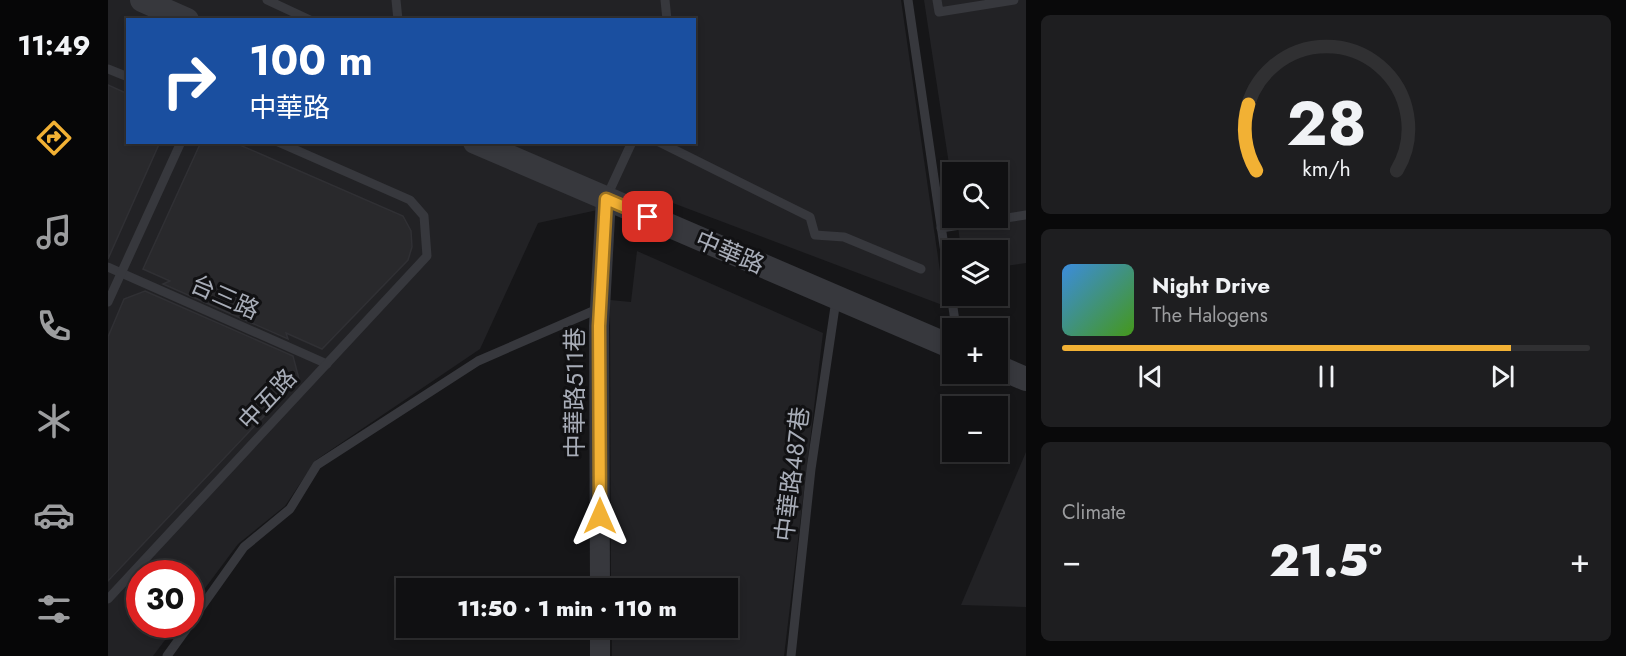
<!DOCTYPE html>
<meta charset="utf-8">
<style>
body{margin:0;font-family:Jost,"Noto Sans TC",sans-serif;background:#1e1e20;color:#f1f3f6;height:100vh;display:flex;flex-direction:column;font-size:22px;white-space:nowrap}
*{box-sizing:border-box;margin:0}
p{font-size:20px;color:#9c9d9f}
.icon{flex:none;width:33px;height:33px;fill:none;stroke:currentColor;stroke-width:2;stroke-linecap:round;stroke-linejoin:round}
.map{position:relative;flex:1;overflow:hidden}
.side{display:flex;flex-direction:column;gap:15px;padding:15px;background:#09090a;width:600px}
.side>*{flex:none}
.top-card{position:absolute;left:18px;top:18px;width:570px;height:126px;border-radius:0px;box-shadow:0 3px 9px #0003,0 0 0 2px #303032;background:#1a4fa0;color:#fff;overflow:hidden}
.buttons{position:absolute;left:834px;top:162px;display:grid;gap:12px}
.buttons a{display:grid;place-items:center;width:66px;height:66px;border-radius:0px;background:#101012;box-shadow:0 3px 9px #0003,0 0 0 2px #303032;font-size:30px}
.speed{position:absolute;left:18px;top:560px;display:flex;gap:12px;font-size:30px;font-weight:700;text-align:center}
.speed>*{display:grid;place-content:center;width:78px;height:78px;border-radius:50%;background:#101012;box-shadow:0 3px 9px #0003,0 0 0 2px #303032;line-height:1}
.speed .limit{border:9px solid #d22;background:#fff;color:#111}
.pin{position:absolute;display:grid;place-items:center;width:51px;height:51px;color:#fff;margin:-26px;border-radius:12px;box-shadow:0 3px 9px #0006}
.me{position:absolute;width:66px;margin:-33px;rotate:0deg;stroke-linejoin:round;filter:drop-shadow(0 0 4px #0008)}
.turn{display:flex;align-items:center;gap:21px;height:126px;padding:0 24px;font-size:27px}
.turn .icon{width:78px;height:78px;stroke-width:2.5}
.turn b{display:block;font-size:42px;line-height:51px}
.big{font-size:45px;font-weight:800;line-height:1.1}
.side .tile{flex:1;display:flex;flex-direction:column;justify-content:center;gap:9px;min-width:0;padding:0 21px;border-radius:9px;background:#1e1e20}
.side .dial{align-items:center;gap:0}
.dial svg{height:156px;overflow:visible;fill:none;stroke:#303032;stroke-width:7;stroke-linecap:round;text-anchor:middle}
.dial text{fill:#f1f3f6;stroke:none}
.song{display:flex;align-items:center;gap:18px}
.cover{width:72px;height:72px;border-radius:9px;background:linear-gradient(135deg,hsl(210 70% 55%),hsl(100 70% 35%))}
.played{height:6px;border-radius:3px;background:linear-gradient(90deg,#f2b134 85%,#303032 85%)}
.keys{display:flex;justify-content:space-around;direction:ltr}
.heat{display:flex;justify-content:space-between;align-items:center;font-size:33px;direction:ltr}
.trip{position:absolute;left:288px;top:578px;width:342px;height:60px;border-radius:0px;background:#101012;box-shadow:0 3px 9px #0003,0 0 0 2px #303032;font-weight:800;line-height:60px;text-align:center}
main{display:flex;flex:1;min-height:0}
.tabs{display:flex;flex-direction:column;width:108px;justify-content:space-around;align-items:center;background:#060607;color:#9c9d9f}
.tabs .icon{width:42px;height:42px}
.tabs .on{color:#f2b134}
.tabs b{font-size:27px;color:#f1f3f6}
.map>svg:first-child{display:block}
.built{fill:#222225;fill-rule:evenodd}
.building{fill:#29292c;stroke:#303034;stroke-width:1.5}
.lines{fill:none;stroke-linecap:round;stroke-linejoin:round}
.service{stroke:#37383d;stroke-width:9}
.minor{stroke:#37383d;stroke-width:20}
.tertiary{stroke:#37383d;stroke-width:24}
.route-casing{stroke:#9d7322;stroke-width:15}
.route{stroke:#f2b134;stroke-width:10}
.labels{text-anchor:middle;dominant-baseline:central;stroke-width:6;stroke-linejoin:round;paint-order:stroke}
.street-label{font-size:24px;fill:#a8adb8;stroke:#111113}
</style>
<main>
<nav class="tabs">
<b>11:49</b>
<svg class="icon on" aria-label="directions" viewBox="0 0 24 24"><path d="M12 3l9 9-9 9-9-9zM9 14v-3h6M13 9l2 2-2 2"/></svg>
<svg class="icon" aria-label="music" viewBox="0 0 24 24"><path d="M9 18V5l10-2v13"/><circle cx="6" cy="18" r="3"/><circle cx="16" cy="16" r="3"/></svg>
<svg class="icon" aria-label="phone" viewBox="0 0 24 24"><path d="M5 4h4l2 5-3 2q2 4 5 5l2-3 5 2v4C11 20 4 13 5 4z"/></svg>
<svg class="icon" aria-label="climate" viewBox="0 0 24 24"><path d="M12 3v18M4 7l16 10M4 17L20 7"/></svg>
<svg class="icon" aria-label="car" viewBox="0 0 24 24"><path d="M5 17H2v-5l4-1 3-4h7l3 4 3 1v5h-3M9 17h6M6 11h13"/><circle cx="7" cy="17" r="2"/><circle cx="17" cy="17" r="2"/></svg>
<svg class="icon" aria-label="filters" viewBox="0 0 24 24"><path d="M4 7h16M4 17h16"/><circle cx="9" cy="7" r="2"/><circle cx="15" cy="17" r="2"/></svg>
</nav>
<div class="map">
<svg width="918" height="656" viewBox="0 0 918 656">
<rect width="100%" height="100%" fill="#161618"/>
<!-- built -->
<g class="built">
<path d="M0,0H793L837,306L549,197L430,223L372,349L208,460L177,506L130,544L83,607L82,573H32V624H69L45,656H0ZM20,20H586V142H20Z"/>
<path d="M816,0H918V263L890,267V250H853L849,218H890V172H844V184Z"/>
<path d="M529,251L715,333L676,656H504V627H620V588H503L502,300L523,302Z"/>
<path d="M918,452V607L853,605Z"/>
</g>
<!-- building -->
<g class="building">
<path d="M0,85L20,94V142H52L0,259Z"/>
<path d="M93,142H125L295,216L303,231L304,247L300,260L214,349L178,333L180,339L55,284L62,281L35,269Z"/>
<path d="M37,291L185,356L191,379L0,581V337L16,299Z"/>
</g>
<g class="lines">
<!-- service -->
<g class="service">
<path d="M159,0L202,20"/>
<path d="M288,0L290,20"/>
<path d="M557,0L559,20"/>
<path d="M800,0L848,328"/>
<path d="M829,0L831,12L906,0"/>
<path d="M0,69L20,77"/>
<path d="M551,142L702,217L707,235L736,237L813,269"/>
<path d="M499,196L524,142"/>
<path d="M833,228L918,215"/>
<path d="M0,267L219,364"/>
<path d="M0,302L73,142"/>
<path d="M0,599L319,256L316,216L302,200L170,142"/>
<path d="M82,623L136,547L182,509L209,465L370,361L492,308"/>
<path d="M59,656L82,624"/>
<path d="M683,656L703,469L728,300"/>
</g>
<!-- minor -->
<g class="minor">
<path d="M492,588L491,326L498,199"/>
<path d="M492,627V656"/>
</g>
<!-- tertiary -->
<g class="tertiary">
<path d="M34,0L79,20"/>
<path d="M367,142L844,347"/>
<path d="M890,367L918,379"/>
</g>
</g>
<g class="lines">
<defs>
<path id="route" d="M492,516L491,326L498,199L540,217"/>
</defs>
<!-- route casing -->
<use href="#route" class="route-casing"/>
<!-- route -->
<use href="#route" class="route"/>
</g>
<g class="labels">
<!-- street labels -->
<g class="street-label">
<text transform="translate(622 252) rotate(23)">中華路</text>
<text transform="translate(117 297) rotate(24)">台三路</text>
<text transform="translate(466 393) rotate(-90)">中華路511巷</text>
<text transform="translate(159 399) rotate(-47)">中五路</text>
<text transform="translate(684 474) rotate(-83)">中華路487巷</text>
</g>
</g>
</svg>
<div class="buttons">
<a><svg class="icon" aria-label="search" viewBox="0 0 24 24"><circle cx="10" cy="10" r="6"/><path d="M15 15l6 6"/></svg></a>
<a><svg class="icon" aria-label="layers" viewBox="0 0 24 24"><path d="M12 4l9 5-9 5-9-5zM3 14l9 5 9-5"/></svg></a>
<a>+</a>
<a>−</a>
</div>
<div class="speed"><div class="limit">30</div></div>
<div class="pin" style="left:540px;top:217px;background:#d93025"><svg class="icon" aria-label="arrive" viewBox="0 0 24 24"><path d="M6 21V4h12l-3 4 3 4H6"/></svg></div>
<svg class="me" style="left:492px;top:516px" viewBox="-20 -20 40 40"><path d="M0-17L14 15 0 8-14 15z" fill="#f2b134" stroke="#fff" stroke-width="4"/></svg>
<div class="trip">11:50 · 1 min · 110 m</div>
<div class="top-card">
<div class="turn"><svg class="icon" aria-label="right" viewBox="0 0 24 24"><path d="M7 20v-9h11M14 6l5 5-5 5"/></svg><div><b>100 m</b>中華路</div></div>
</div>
</div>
<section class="side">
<div class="tile dial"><svg viewBox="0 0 100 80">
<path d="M14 69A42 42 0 1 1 86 69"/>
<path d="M14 69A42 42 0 0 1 10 35" stroke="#f2b134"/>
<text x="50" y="56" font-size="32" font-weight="700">28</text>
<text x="50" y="72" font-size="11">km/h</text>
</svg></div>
<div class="tile">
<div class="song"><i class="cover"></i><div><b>Night Drive</b><p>The Halogens</p></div></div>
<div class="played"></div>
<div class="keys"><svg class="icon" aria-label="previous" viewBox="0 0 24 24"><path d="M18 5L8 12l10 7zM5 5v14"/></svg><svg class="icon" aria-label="pause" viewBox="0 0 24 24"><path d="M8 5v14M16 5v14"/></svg><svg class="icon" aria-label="next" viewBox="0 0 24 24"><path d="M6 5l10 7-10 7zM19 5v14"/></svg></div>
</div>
<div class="tile"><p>Climate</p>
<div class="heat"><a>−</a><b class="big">21.5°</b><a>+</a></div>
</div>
</section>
</main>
